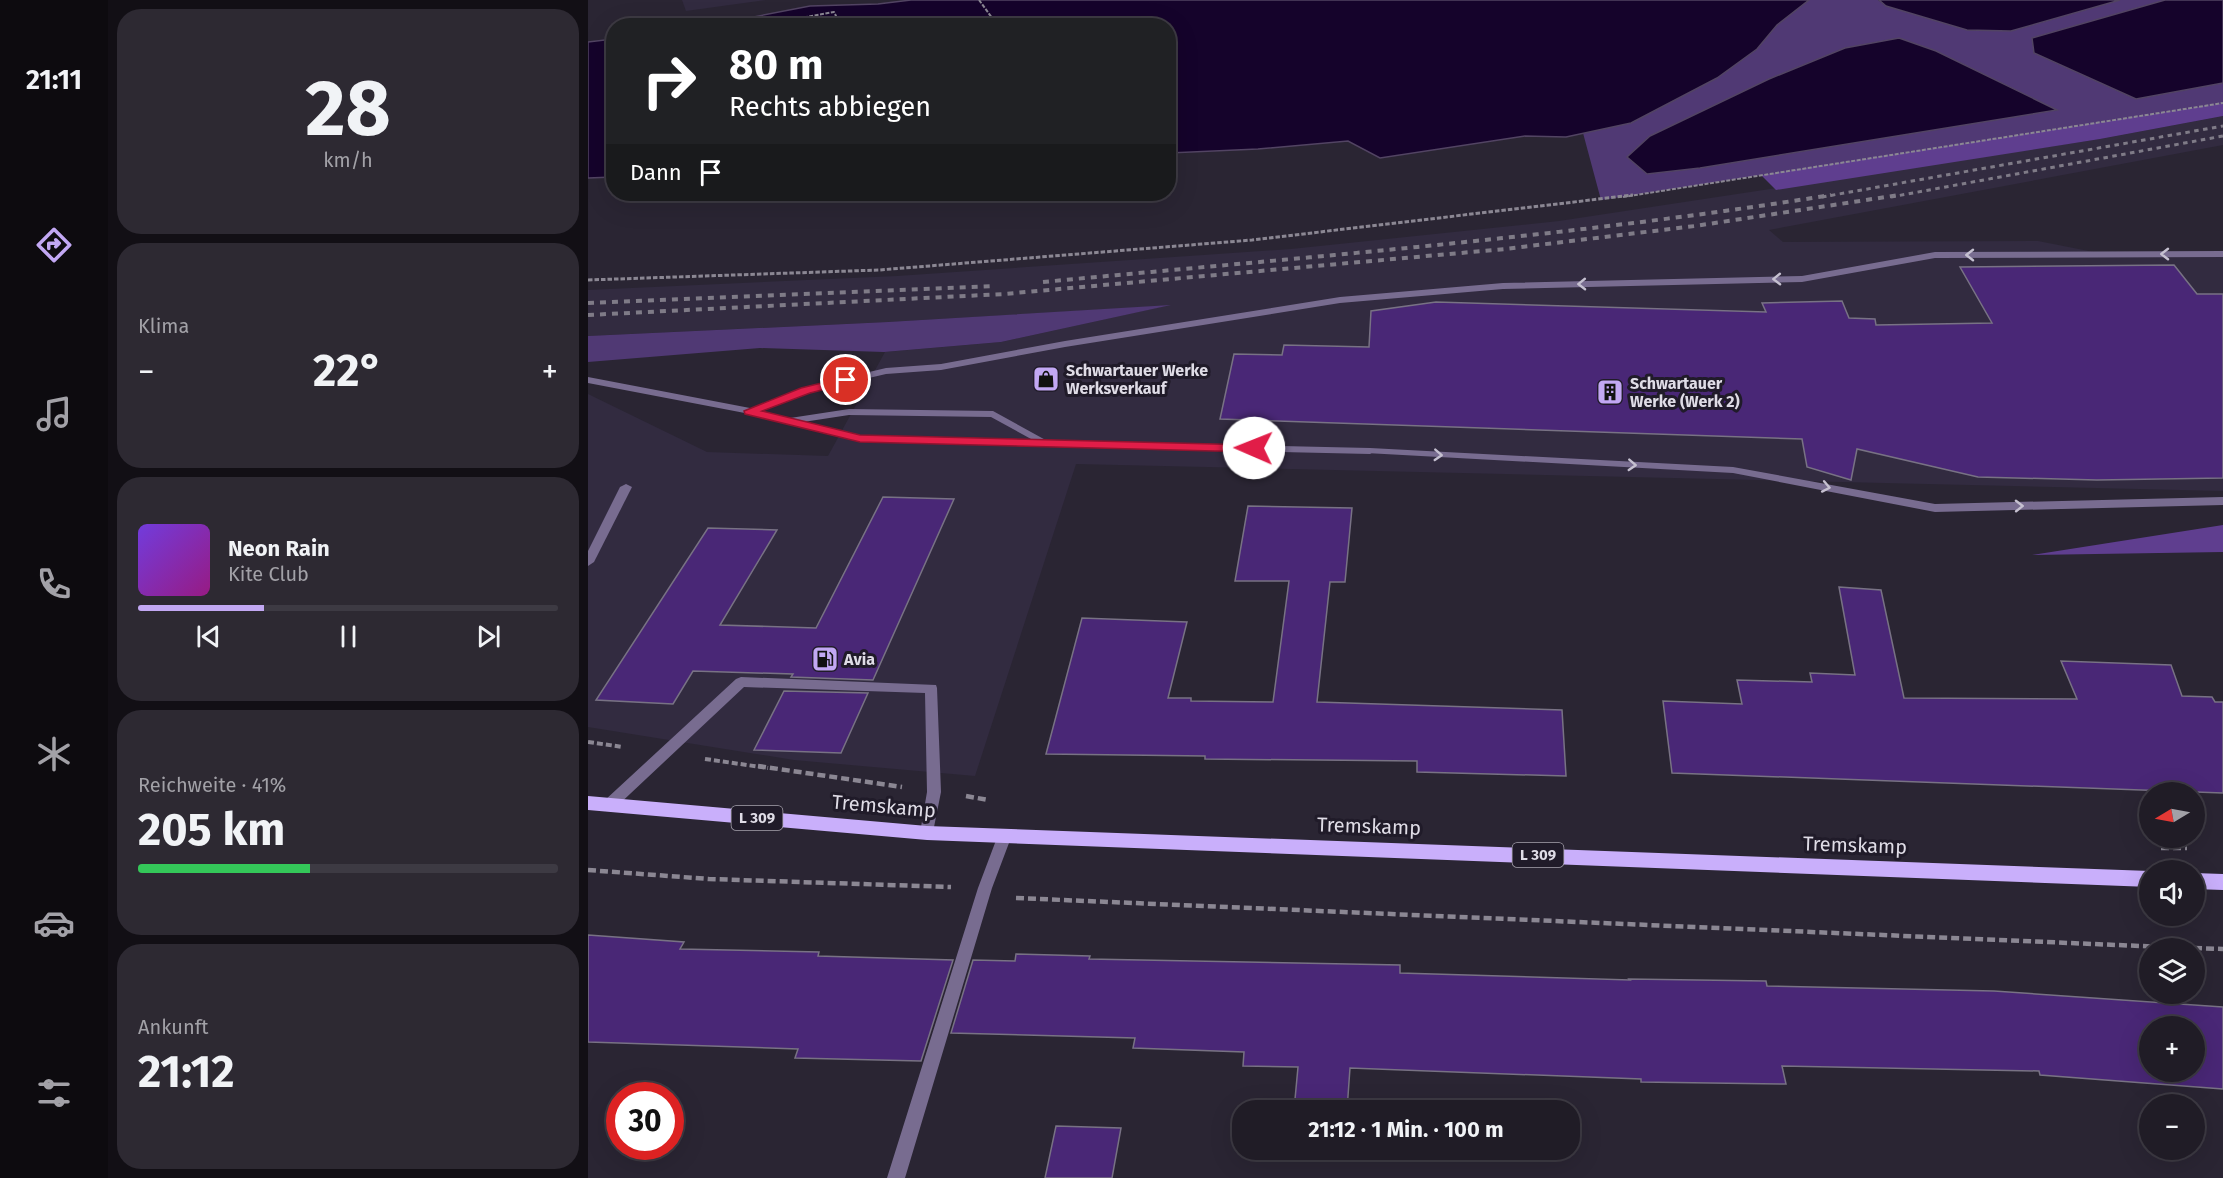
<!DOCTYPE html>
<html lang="de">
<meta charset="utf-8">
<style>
body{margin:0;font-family:"Fira Sans",sans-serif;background:#2d2932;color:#f1f3f6;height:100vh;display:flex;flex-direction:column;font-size:22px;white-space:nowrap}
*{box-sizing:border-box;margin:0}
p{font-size:20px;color:#a2a1a7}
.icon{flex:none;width:33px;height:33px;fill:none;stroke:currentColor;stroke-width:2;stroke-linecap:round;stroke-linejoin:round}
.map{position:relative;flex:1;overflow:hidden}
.drawer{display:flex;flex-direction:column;gap:9px;padding:9px;background:#120f15;width:480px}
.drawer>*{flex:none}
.banner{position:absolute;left:18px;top:18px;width:570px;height:183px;border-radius:24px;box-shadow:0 6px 24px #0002,0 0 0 2px #3d3a43;background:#202124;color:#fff;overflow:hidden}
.needle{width:39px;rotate:260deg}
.tools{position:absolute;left:1551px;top:782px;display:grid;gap:12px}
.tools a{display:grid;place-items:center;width:66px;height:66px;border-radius:50%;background:#201c26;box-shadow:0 6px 24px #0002,0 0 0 2px #3d3a43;font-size:30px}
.speed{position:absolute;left:18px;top:1082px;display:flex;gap:12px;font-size:30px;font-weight:700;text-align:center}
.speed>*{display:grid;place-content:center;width:78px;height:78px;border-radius:50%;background:#201c26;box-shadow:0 6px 24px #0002,0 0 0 2px #3d3a43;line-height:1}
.speed .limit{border:9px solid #d22;background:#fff;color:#111}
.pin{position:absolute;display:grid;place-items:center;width:51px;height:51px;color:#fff;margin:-26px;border:3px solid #fff;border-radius:50%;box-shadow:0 2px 6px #0007}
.me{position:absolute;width:66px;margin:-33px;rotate:271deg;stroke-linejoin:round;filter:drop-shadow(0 0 4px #0008)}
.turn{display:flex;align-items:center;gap:21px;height:126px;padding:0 24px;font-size:27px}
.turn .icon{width:78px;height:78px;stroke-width:2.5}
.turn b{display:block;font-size:42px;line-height:51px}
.then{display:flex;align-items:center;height:57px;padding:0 24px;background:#0003;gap:12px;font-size:22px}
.big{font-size:45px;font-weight:700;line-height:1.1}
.drawer .widget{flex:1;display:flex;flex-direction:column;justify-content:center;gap:9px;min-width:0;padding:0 21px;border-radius:24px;background:#2d2932}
.drawer .dial{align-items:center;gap:0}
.dial b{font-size:78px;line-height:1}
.song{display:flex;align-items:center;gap:18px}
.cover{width:72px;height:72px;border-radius:9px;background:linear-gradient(135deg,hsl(260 70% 55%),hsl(310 70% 35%))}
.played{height:6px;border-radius:3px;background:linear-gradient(90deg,#c2a8f3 30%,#3d3a43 30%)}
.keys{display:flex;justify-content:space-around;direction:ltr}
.heat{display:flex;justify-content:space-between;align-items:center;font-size:33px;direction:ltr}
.charge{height:9px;border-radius:4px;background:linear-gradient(90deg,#34c759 41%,#3d3a43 0)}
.trip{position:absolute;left:644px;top:1100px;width:348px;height:60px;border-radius:24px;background:#201c26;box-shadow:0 6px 24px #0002,0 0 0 2px #3d3a43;font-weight:700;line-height:60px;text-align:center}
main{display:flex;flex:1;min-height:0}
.tabs{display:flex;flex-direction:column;width:108px;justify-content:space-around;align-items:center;background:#0d0b0f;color:#a2a1a7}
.tabs .icon{width:42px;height:42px}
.tabs .selected{color:#c2a8f3}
.tabs b{font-size:27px;color:#f1f3f6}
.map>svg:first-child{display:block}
.built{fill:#322b40}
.green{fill:#503974;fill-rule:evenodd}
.forest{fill:#5f3e8f}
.water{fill:#15032b;stroke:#524463;stroke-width:1.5}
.building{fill:#492776;stroke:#787284;stroke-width:1.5;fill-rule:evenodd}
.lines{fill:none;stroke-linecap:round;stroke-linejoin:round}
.path-far3{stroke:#8b8793;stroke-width:2;stroke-dasharray:4 1.5;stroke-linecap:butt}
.path-far2{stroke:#8b8793;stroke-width:3;stroke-dasharray:4.5 2;stroke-linecap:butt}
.path-far1{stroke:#8b8793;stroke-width:4;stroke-dasharray:6 3;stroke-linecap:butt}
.path{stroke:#8b8793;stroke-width:4.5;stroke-dasharray:8 4;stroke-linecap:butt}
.lane{fill:#786c90;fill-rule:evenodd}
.street{fill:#786c90;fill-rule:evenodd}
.primary{fill:#c9affb;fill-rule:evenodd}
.rail-far1{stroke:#7f7b87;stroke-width:3;stroke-dasharray:4.5 4.5;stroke-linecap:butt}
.rail{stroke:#7f7b87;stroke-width:4;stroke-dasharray:6 6;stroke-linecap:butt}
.oneway{stroke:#c5c0d0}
.route{fill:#e11d48;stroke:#92132f;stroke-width:1.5}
.labels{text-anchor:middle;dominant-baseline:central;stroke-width:6;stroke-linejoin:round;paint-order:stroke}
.shield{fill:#201b29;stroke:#a6a2ad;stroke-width:1.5}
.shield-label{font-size:15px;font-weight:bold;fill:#dfdce6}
.poi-label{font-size:16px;font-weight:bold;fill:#dfdce6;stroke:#201b29;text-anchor:start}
.near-street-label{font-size:20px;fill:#dfdce6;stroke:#201b29}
</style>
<main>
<nav class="tabs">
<b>21:11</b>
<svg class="icon selected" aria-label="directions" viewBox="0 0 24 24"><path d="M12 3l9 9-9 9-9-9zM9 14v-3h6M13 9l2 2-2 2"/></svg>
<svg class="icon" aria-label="music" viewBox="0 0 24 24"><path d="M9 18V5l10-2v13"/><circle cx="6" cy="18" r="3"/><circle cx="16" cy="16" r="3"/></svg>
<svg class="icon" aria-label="phone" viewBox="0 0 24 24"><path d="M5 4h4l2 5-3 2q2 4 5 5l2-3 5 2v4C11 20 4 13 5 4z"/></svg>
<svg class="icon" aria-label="climate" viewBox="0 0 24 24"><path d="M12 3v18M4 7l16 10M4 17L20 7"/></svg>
<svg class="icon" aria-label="car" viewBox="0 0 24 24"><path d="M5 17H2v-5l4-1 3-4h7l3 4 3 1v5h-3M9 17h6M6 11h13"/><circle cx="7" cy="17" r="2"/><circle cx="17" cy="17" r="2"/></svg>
<svg class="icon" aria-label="filters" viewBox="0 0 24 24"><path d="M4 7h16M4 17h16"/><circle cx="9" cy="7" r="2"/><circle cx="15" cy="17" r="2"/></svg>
</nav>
<section class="drawer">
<div class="widget dial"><b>28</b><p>km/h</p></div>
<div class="widget"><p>Klima</p>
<div class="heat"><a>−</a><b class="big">22°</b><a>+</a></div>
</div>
<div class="widget">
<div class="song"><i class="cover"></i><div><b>Neon Rain</b><p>Kite Club</p></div></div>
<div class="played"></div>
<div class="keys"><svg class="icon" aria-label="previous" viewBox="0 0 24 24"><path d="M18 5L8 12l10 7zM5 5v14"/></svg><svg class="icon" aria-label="pause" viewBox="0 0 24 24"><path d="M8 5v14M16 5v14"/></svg><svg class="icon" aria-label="next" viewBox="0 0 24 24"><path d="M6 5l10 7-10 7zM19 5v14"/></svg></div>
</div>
<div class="widget"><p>Reichweite · 41%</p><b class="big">205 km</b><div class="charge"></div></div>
<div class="widget"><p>Ankunft</p><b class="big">21:12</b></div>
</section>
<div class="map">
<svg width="1635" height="1178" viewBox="0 0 1635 1178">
<rect width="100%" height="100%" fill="#2a2533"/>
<!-- built -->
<g class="built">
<path d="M94,0H178L98,11Z"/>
<path d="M1635,116V145L1181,230L1195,242L1450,241L1526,256H1635V491L488,464L387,776L206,760L0,727V394L119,452L240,456L297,352L413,342L577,306L300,322L0,336V290L309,276L703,249L971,221L1512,139Z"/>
</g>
<!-- green -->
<g class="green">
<path d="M1221,0H1290L1298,6L1379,30L1423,31L1532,0H1577L1444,38L1446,53L1548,99L1635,83V103L1013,200L995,133L1043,123L1129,78L1169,49L1189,25ZM1311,38L1348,51L1468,110L1112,168L1059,174L1040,157L1062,136L1181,79L1257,48Z"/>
<path d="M583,305L413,342L296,352L172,348L0,362V336L300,322Z"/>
</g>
<!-- forest -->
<g class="forest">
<path d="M1635,103V116L1512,139L1188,190L1173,175Z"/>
<path d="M1635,525V552L1444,555Z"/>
</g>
<!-- water -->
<g class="water">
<path d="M323,0H1221L1189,25L1169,49L1129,78L1043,123L978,137L937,136L792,158L760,141L670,149L581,153L580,26L124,25L222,6L290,4Z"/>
<path d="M1291,0H1532L1423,31L1379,30L1298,6Z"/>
<path d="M1577,0H1635V83L1548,99L1446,53L1444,38Z"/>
<path d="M1311,38L1348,51L1469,110L1112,168L1059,174L1039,157L1062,136L1181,79L1257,48Z"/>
<path d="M25,39V177L0,178V42Z"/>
</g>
<!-- building -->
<g class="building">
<path d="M1586,265L1609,294H1635V478L1509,480L1390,477L1269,449L1263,480L1219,467L1214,439L632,419L646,354L694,355L696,345L781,347L783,311L848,302L1178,312L1174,303L1254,301L1261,318L1287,319L1288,325L1404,323L1372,267Z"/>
<path d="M295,497L366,499L285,680L203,677L205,674L105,671L85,704L8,700L120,528L189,530L132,625L228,628Z"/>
<path d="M660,506L764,508L757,582H742L729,702L974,710L978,776L829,772V761L617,759V756L458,754L494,618L599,622L580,698H603V701L685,702L701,581H647Z"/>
<path d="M1251,587L1293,590L1316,698L1489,699L1473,661L1583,665L1594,696L1624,697L1627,702H1635V793L1084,773L1075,701L1154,704L1149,680L1224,682L1222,673L1267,675Z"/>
<path d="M196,691L280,693L253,753L166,750Z"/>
<path d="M0,935L96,942L92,949L231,952L230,956L365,960L333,1061L207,1058L210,1049L0,1042Z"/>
<path d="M428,954L502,956L501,959L812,965V973L1042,980L1041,979L1178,981L1179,986L1406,991L1635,1007V1089L1452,1075L1451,1071L1194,1066L1198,1084L1053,1082V1079L762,1068L759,1110H706L710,1067L655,1066L656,1052L545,1048L547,1038L363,1033L385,960L427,961ZM1562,1026H1606V1071H1562Z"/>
<path d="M468,1126L533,1128L524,1178H457Z"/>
</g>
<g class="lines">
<!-- path-far3 -->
<g class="path-far3">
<path d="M391,0L410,26"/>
<path d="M167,26L246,12L253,26"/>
<path d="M1035,197L1635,103"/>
</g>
<!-- path-far2 -->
<path class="path-far2" d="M0,280L291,270L664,240L1045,195"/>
<!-- path-far1 -->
<g class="path-far1">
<path d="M0,742L35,747"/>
<path d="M117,759L180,768"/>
</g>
<!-- path -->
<g class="path">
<path d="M170,766L314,787"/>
<path d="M378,796L400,800"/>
<path d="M1573,848H1599"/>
<path d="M0,870L121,879L363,887"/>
<path d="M428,898L1599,948"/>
<path d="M1606,948L1635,949"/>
</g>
<!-- lane -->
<g class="lane">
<path d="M1635,251V257L1347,258L1214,282L915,289L752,303L477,347L353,370L298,374L221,392L166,413H158L157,411L214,388L298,368L353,364L477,341L752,297L915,283L1214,276L1347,252Z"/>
<path d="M261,409L405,411L463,443L458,446L454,445L403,417L261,415L202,424L197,421L202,418Z"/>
<path d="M782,448L1145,467L1347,504L1635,497V505L1347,512L1145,473L778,453L777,451Z"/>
<path d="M38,484L44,487L6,562L0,566V551L32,487Z"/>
<path d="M153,677L348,685L349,688L353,792L344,837L339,839L334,837L332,833L339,792L337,693L156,687L26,809L21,811L16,809L14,805L16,801L148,679Z"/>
<path d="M417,829L422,831L424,835L404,888L317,1178H299L390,888L410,835L412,831Z"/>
</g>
<!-- street -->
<path class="street" d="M0,377L162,408L272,436L782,448L787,451L782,454L272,442L162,414L0,383Z"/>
<!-- primary -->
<g class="primary">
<path d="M0,796L339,826L1562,871V887L339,840L0,810Z"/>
<path d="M1606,873L1635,874V890L1606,889Z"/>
</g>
<!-- rail-far1 -->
<g class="rail-far1">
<path d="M1234,197L1635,126"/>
<path d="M1303,197L1635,136"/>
</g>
<!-- rail -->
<g class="rail">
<path d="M455,282C718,257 982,237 1243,195"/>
<path d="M0,303L407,286"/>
<path d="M0,315L416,294L917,249L1107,226L1311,195"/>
</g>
</g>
<!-- one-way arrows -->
<defs><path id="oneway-chevron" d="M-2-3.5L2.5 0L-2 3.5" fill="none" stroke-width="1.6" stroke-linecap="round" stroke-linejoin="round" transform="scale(1.5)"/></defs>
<g class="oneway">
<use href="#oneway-chevron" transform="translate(1577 254) rotate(180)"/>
<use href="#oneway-chevron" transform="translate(1382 255) rotate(180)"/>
<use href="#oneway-chevron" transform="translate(1189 279) rotate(179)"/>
<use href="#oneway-chevron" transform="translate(994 284) rotate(179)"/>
<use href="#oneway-chevron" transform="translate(850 455) rotate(3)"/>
<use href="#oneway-chevron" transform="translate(1044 465) rotate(3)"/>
<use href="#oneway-chevron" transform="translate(1238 487) rotate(11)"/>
<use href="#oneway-chevron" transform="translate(1431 506) rotate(-1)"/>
</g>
<!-- route -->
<path class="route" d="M258,377L263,380L262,383L222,393L174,411L272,435L666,445L673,448L666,452L272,442L157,414L156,411L213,388Z"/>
<!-- icons -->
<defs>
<symbol id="shop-square" viewBox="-11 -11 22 22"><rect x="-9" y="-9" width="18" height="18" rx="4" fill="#c2a8f3" stroke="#201b29"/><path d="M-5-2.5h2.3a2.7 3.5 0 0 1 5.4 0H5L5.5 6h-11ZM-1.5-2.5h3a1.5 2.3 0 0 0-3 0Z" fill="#111"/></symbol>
<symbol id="building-square" viewBox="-11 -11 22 22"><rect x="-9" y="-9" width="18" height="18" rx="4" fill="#c2a8f3" stroke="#201b29"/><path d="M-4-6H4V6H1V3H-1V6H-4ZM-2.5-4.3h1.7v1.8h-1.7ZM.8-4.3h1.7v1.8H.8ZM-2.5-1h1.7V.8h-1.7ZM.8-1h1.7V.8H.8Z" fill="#111"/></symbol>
<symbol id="fuel-square" viewBox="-11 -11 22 22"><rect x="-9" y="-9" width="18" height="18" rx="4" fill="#c2a8f3" stroke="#201b29"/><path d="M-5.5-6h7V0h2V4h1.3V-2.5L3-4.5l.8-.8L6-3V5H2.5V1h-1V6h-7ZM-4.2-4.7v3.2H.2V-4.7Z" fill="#111"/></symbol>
</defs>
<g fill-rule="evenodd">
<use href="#shop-square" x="443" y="364" width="30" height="30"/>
<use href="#building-square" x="1007" y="377" width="30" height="30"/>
<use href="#fuel-square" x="222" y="644" width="30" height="30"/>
</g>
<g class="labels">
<!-- shield labels -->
<g class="shield">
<rect x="143.5" y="806" width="51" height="24" rx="4.5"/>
<rect x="924.5" y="843" width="51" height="24" rx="4.5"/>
</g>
<g class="shield-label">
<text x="169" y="818">L 309</text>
<text x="950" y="855">L 309</text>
</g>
<!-- poi labels -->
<g class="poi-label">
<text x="478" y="370">Schwartauer Werke<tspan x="478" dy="18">Werksverkauf</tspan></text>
<text x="1042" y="383">Schwartauer<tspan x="1042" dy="18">Werke (Werk 2)</tspan></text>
<text x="256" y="659">Avia</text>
</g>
<!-- near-street labels -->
<g class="near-street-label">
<text transform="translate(296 806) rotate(5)">Tremskamp</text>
<text transform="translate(781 826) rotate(2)">Tremskamp</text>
<text transform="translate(1267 845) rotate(2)">Tremskamp</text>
</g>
</g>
</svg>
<div class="tools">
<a><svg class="needle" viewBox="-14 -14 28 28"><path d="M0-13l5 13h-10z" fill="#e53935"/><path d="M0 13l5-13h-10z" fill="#a2a1a7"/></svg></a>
<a><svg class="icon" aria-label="sound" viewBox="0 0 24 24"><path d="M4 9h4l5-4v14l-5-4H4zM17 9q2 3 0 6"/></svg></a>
<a><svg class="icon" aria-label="layers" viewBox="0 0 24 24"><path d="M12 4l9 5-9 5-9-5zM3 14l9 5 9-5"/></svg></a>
<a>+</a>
<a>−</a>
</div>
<div class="speed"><div class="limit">30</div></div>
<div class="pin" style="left:258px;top:380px;background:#d93025"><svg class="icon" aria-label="arrive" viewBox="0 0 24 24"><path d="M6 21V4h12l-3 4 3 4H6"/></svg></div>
<svg class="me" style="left:666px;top:448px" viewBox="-20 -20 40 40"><circle r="19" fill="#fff"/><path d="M0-13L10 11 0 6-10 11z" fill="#e11d48"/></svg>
<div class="trip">21:12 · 1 Min. · 100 m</div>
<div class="banner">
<div class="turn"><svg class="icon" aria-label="right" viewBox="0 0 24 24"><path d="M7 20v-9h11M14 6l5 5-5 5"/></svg><div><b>80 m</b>Rechts abbiegen</div></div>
<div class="then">Dann<svg class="icon" aria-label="arrive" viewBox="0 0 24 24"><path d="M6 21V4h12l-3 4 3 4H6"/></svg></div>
</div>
</div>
</main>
